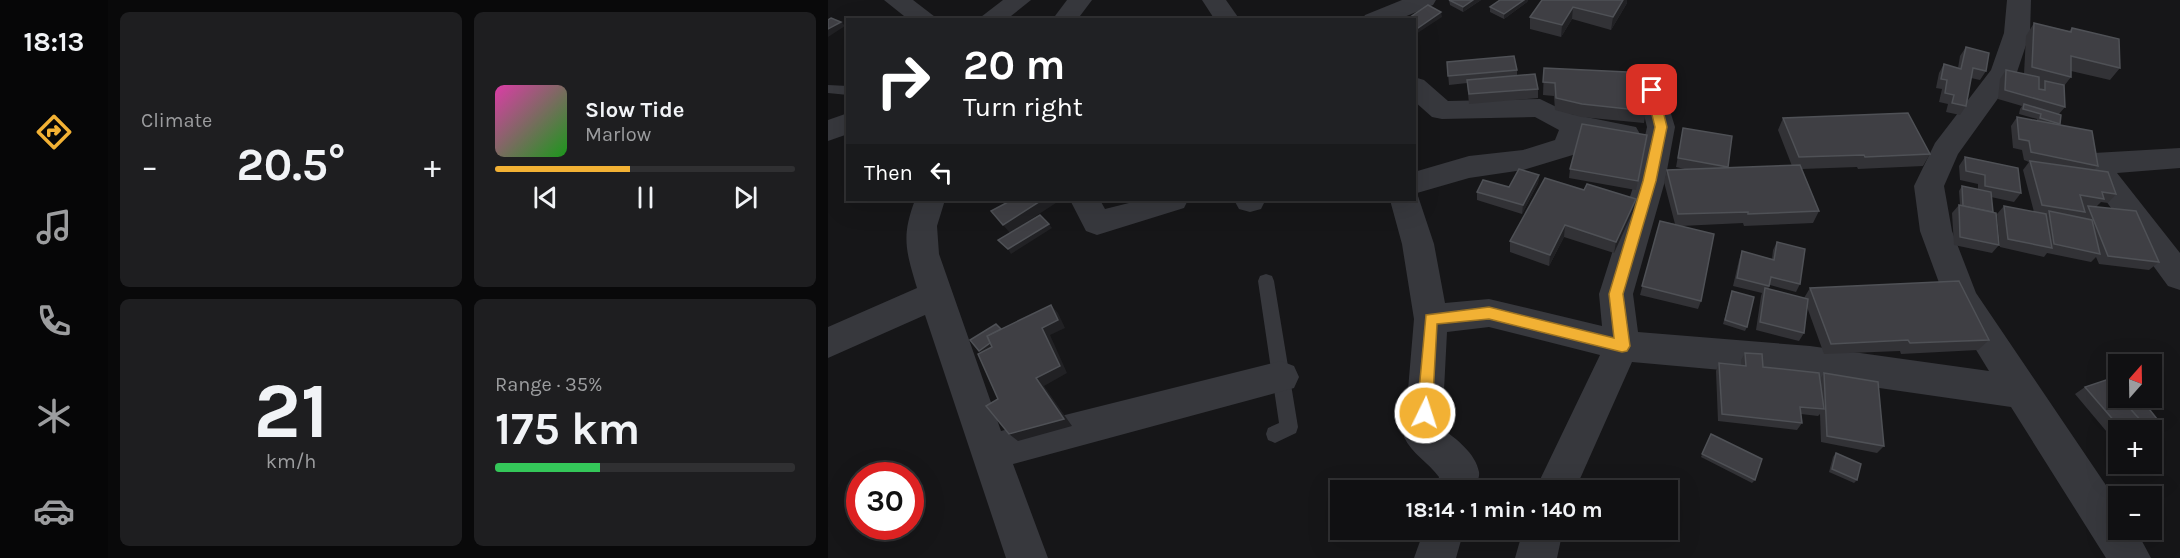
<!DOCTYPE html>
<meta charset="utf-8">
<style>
body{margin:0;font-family:Karla,sans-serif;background:#1e1e20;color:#f1f3f6;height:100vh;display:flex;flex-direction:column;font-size:22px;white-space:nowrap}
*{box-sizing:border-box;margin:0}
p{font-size:20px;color:#9c9d9f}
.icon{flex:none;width:33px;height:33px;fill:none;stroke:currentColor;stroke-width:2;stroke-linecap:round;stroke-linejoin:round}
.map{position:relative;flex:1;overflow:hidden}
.drawer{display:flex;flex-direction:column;gap:12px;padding:12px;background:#09090a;width:720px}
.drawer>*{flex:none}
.hud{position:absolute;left:18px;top:18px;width:570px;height:183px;border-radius:0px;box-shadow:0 6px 24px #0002,0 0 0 2px #303032;background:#202124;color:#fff;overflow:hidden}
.needle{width:39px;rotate:20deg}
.tools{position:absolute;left:1280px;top:354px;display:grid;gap:12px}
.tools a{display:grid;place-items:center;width:54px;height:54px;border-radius:0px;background:#101012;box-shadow:0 6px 24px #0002,0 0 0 2px #303032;font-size:30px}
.speed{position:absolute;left:18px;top:462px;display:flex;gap:12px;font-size:30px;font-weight:700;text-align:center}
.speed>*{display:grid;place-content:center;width:78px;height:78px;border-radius:50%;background:#101012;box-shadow:0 6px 24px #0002,0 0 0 2px #303032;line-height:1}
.speed .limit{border:9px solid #d22;background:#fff;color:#111}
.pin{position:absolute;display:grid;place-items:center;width:51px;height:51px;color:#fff;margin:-26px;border-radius:12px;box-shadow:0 3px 9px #0006}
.me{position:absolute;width:66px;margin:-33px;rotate:4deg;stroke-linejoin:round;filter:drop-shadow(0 0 4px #0008)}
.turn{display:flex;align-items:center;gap:21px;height:126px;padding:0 18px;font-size:27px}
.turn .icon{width:78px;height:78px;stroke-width:2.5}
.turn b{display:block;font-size:42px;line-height:51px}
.then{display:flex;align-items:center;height:57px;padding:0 18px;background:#0003;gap:12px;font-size:22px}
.big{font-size:45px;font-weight:700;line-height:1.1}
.drawer .tile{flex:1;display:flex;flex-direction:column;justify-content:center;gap:9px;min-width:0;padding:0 21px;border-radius:9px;background:#1e1e20}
.drawer .dial{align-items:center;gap:0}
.dial b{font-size:78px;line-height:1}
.song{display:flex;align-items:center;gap:18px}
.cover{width:72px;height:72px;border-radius:9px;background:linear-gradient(135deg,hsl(320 70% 55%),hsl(120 70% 35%))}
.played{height:6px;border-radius:3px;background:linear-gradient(90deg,#f2b134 45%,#303032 45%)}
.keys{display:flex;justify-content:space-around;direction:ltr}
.heat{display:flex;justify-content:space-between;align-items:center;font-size:33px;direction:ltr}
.charge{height:9px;border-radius:4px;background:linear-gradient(90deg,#34c759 35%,#303032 0)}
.drawer .tiles{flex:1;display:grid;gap:12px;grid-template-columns:repeat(2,1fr)}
.trip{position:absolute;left:502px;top:480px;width:348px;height:60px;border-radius:0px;background:#101012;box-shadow:0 6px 24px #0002,0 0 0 2px #303032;font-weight:700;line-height:60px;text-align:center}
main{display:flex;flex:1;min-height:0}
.dock{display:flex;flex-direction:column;width:108px;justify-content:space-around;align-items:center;background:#060607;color:#9c9d9f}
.dock .icon{width:42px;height:42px}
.dock .on{color:#f2b134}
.dock b{font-size:27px;color:#f1f3f6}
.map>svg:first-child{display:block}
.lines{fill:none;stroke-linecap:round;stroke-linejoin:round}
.lane{fill:#37383d;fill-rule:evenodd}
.street{fill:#37383d;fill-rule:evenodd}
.wall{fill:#323236}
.shaded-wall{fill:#212124}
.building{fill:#3f3f44;stroke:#4f5156;stroke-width:1.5}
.route{fill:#f2b134;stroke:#9d7322;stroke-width:1.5}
</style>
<main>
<nav class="dock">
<b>18:13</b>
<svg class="icon on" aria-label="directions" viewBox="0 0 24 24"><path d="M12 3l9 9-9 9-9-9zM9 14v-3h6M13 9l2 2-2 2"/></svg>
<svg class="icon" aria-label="music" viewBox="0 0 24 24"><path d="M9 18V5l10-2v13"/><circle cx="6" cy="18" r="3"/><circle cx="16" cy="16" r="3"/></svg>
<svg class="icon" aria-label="phone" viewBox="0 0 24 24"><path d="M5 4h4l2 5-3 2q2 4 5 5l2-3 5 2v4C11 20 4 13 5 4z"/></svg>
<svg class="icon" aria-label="climate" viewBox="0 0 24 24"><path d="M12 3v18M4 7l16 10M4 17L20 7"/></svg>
<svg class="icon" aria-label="car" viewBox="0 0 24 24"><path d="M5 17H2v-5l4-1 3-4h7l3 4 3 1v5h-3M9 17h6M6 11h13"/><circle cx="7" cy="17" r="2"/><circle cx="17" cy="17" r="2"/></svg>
</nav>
<section class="drawer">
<div class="tiles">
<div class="tile"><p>Climate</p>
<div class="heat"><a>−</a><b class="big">20.5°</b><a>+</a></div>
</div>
<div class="tile">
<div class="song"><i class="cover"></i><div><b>Slow Tide</b><p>Marlow</p></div></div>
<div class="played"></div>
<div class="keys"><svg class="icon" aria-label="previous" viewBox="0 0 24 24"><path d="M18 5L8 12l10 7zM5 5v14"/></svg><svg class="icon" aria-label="pause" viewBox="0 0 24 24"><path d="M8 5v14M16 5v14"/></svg><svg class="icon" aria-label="next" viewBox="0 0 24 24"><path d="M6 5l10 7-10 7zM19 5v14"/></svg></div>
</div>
<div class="tile dial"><b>21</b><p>km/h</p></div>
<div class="tile"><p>Range · 35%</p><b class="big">175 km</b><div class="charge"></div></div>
</div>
</section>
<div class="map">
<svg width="1352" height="558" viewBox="0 0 1352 558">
<rect width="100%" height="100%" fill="#161618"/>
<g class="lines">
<!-- lane -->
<g class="lane">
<path d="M0,85L20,86V95L0,93Z"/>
<path d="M438,274L444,276L446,281L470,427L468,433L447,443L440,440L438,434L440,428L451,423L430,281L432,276Z"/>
</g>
<!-- street -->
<g class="street">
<path d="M56,0H85L111,20H81Z"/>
<path d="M175,0H203L178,20H149Z"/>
<path d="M239,0H264L249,20H224Z"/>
<path d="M374,0H398L412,20H387Z"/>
<path d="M574,0H608L605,5L569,20H534L537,15Z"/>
<path d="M1179,0H1203L1202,33L1189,72L1130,154L1116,186L1124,231L1148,293L1290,503V530H1308L1323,558H1278L1183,407L982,378L804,362L747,490H707L772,355L661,327L619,332L614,429C628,438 648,454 651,472C652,477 648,485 647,490H607L611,477C600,462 584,454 576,437L586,319L574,244L562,200H586V172L641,156L695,150L727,140L731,130L707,117L614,119L604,117L586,101V77L596,80L620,101L712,99L743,114L808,127L812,134L808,141L798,144L757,136L748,154L695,170L641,178L589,193L606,244L617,303L661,299L774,326L771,294L807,181L819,127L810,90L814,84L824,81L834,84L847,127L837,181L805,294L810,332L982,346L1161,371L1117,299L1092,231L1086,186L1107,143L1163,70L1176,33Z"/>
<path d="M20,113V134L0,141V120Z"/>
<path d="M1352,148V168L1289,173L1352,253V290L1340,286L1251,164L1256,157L1266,153Z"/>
<path d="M87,200H117L109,226L111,254L173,431L453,361L466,366L471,377L466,388L185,464L220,558H178L97,315L0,358V327L89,288C78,251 73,237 87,200Z"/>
<path d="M242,200H272L277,209L313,200H360L356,208L269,235L258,231Z"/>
<path d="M406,200H436L437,201L433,209L422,212L411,209Z"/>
<path d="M596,530H636L628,558H586Z"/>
<path d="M695,530H735L729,558H687Z"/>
</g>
</g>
<!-- wall -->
<g class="wall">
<path d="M621,0H653L635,12L622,5Z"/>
<path d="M672,0H700L699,2L676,19L662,12V7Z"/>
<path d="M714,0H799V3L783,30L744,19L733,37L702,29V17Z"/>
<path d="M1206,23L1241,31L1244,28L1292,68L1282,80L1243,71V77L1236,86L1237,107L1231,114L1232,124L1231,125L1270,166L1266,170L1288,194L1280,203L1273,202L1268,207L1331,262L1321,270L1271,264L1268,257L1263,262L1219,253L1216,257L1172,247L1169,214L1176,206L1206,212L1195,170L1201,162L1196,160L1194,150L1185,148L1183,126L1189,117L1209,121V119L1191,114L1192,109L1194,106L1170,99L1172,79L1178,70L1196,74L1198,36Z"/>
<path d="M1138,47L1158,71L1152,80L1143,78L1138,106L1132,115L1118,112L1120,104L1111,102L1114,89L1108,88L1111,73L1116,64L1130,68L1132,56Z"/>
<path d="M619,62L689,70V76L710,89V98L641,104L639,83L621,85Z"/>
<path d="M716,68L818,111L816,123L753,117L727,110L726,96L715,95Z"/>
<path d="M955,118L1102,154L1095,166L1030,169L1029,167L974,169L991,211L985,223L916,226L915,223L853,226L873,301L870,309L812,295L832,221L847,224L836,182L839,170H861L848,167L855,128L900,168L964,166L950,130Z"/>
<path d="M819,135L808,190L741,178L742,169Z"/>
<path d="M1137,157L1193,193L1186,202L1163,197L1171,245L1164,253L1126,245L1124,213L1131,205H1132L1131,191L1134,186L1150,189V184L1132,180L1131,166Z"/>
<path d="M711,175L710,183L694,214L649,200V192L681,187Z"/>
<path d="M717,178L805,211L786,253L736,237L721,266L682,252V241Z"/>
<path d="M949,242L972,284L968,292L942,285L940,289L976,298L982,288L1161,340L1150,350L1073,354L1072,351L996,354L979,307L976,333L971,341L928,330L933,296L934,293L905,286L911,260L914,251L944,259L945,250Z"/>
<path d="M904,291L919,327L917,331L895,324Z"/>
<path d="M917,353L935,367L992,379L996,373L1056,446L1049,453L993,442L992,414L990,416L973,414L974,423L969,430L890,421L888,371L891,363L913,366V360Z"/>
<path d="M1257,387L1308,400L1300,403L1333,424L1327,428L1312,430H1290V436L1284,438L1247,394Z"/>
<path d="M883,434L927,480L924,483L873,457Z"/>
<path d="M1008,453L1029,480L1026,483L1001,472L1005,457Z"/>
</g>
<!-- shaded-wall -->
<g class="shaded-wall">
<path d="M645,0H653L635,12V7Z"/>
<path d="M696,0H700L699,2L676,19V14Z"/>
<path d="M795,0H799V3L783,30L785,17Z"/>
<path d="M745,7L744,19L733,37L734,25Z"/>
<path d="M613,12L614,17L588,34L587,30Z"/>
<path d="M13,22L17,26L0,37V29Z"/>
<path d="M711,175L710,183L694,214L695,205Z"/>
<path d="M808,199L805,211L786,253L788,242Z"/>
<path d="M214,200H230L231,201L182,233L175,225Z"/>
<path d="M221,224L224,228L183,254L180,249Z"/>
<path d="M737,225L736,237L721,266L722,255Z"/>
<path d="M223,305L230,313L237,328L222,335L239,373L216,386L244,426L190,441L181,434L208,378L214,328Z"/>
<path d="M168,324L180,338L155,355L151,351Z"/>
<path d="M1304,398H1312L1308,400L1295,404V400Z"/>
<path d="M1316,424L1306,430H1296Z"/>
</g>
<!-- building -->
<g class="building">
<path d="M621,0H645L635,7Z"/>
<path d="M672,0H696L676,14L662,7Z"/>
<path d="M714,0H795L785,17L745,7L734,25L702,17Z"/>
<path d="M600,5L613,12L587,30L586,29V20H578Z"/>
<path d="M3,18L13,22L0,29V20Z"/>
<path d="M1206,23L1243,32L1244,28L1291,39L1292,68L1243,56V77L1204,67Z"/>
<path d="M1138,47L1161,53L1158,71L1145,68L1138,106L1124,103L1126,95L1117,93L1119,80L1113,79L1116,64L1133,69Z"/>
<path d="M686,56L689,70L620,76L619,62Z"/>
<path d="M716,68L820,73L818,111L754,104L728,98L727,83L715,82Z"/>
<path d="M1178,70L1211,77V89L1217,90V81L1236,85L1237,107L1177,90Z"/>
<path d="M707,74L710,89L641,94L639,80Z"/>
<path d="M1196,104L1233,115L1232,124L1212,118L1213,114L1195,109Z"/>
<path d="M1080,113L1102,154L1037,157L1036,155L971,157L955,118Z"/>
<path d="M1189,117L1264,131L1270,166L1203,152L1201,141L1191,139Z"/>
<path d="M754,124L819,135L810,181L742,169Z"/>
<path d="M855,128L904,136L900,167L850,158Z"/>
<path d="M1137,157L1190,168L1193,193L1157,186V175L1138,171Z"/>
<path d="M1202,161L1280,172L1288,194L1274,192L1276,199L1252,195L1257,212L1214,205Z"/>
<path d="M972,165L991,211L920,214V212L850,214L839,170Z"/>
<path d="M691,169L711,175L695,205L649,192L655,180L681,187Z"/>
<path d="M717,178L756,190L759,184L808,199L788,242L737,225L722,255L682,241Z"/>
<path d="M1134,186L1163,192L1165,212L1135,206Z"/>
<path d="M180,200H214L175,225L163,211L182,201Z"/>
<path d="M1131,205L1168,213L1171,245L1132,237Z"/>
<path d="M1176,206L1218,214L1224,248L1180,239Z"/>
<path d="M1260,206L1308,211L1331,262L1280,256Z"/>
<path d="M1221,211L1264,220L1272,254L1226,244Z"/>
<path d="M212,215L221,224L180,249L170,240Z"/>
<path d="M832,221L886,234L873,301L814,286Z"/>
<path d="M949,242L977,249L972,284L943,277L941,286L909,278L914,251L946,260Z"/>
<path d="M1131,281L1161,340L1082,343L1080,340L1003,344L982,288Z"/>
<path d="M937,288L980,299L976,333L932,322Z"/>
<path d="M904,291L926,297L919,327L897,320Z"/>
<path d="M223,305L230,320L214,328L232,366L208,378L236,419L181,434L158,406L170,399L150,354L164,347L159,336Z"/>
<path d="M168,324L173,329L159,336L162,343L151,351L142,340Z"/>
<path d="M917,353L934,354L935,367L991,373L996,409L972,407L974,423L894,414L891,363L918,366Z"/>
<path d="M996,373L1050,382L1056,446L999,436Z"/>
<path d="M1290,376V398H1304L1295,400L1316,424L1296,430H1294L1257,387Z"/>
<path d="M1314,400L1333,424L1312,428V427L1316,424L1297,403Z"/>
<path d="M883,434L934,459L927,480L874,454Z"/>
<path d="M1008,453L1033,464L1029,480L1004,469Z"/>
<path d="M818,486L831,490H817Z"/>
</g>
<!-- route -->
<path class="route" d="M824,86L830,90L839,127L828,181L795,294L802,346L799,351L794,352L661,319L609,324L604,413L602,418L597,420L591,418L589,413L598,315L661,307L786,338L781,294L815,181L827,127L818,90Z"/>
</svg>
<div class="tools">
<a><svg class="needle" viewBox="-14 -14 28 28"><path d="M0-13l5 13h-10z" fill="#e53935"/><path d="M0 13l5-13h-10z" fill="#9c9d9f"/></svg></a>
<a>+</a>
<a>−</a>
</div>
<div class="speed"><div class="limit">30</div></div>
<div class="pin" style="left:824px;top:90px;background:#d93025"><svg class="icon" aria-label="arrive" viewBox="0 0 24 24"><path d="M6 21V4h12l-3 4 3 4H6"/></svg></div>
<svg class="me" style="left:597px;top:413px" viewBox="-20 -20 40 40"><circle r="17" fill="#f2b134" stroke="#fff" stroke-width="3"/><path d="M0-11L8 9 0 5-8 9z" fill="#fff"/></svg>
<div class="trip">18:14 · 1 min · 140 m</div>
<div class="hud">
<div class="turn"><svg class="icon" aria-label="right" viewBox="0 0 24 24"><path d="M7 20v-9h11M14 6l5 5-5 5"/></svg><div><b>20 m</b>Turn right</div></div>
<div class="then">Then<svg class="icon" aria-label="left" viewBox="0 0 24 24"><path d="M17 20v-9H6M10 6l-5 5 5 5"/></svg></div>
</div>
</div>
</main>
